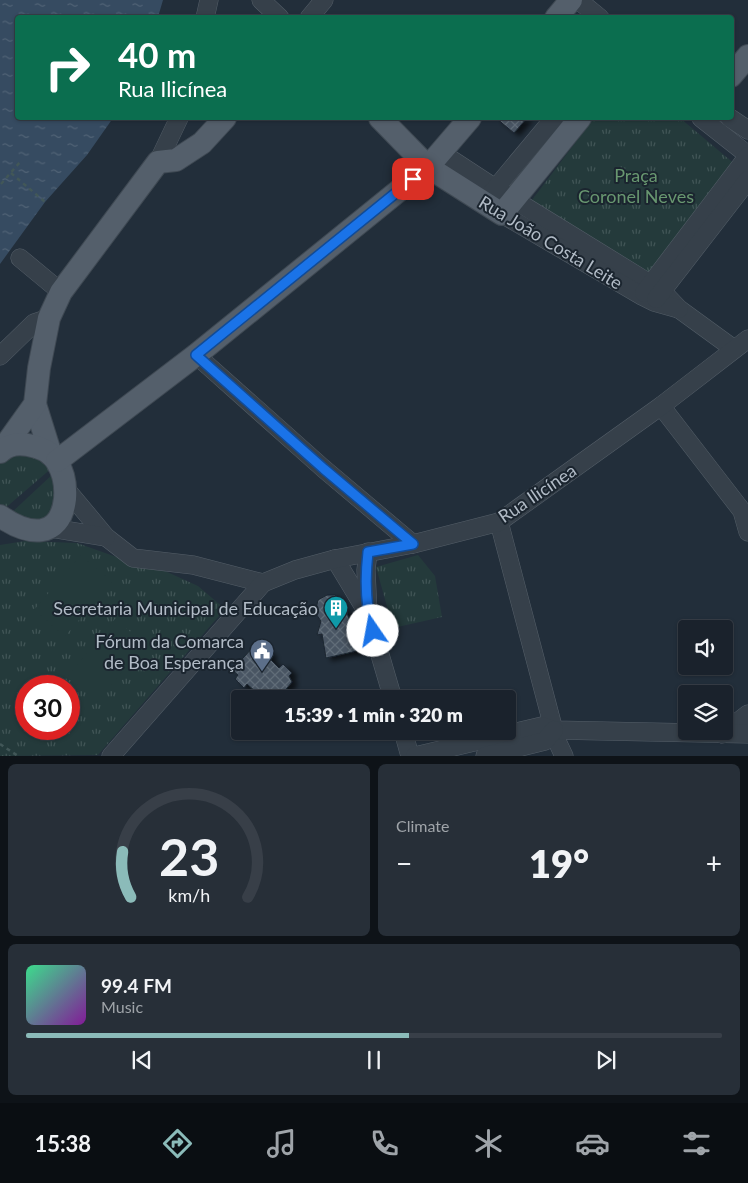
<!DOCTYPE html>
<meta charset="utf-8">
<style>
body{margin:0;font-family:Lato,sans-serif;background:#272f38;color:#f1f3f6;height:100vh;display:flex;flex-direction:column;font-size:19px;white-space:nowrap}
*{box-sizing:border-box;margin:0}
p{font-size:16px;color:#9fa4a9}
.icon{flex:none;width:28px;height:28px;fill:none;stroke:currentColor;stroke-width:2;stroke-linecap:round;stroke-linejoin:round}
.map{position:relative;height:756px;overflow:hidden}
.sheet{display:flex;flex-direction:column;gap:8px;padding:8px;background:#0e1318;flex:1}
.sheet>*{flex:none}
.banner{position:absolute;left:15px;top:15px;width:719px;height:105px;border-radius:5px;box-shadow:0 1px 4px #0004,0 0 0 1px #383f48;background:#0b6e4f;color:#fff;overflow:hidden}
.controls{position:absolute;left:678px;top:620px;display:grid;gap:10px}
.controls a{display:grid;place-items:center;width:55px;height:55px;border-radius:5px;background:#1a222c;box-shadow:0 1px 4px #0004,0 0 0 1px #383f48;font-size:25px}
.speed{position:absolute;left:15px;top:675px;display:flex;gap:10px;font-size:25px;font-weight:700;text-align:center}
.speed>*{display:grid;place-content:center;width:65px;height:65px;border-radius:50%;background:#1a222c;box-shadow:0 1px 4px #0004,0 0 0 1px #383f48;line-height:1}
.speed .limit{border:8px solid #d22;background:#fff;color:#111}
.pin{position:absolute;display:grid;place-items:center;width:42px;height:42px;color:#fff;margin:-21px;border-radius:10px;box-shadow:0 2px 8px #0006}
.me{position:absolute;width:55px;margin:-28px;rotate:348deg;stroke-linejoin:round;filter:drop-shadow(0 0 4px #0008)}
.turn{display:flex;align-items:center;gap:18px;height:105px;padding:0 20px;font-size:22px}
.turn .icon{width:65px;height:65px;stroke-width:2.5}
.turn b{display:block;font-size:35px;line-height:42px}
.big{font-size:38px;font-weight:800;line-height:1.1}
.sheet .widget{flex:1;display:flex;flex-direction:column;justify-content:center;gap:8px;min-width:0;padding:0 18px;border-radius:8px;background:#272f38}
.sheet .dial{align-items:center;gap:0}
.dial svg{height:130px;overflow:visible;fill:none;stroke:#383f48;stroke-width:7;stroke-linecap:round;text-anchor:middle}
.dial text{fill:#f1f3f6;stroke:none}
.song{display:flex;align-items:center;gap:15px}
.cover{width:60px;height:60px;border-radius:8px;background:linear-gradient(135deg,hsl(150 70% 55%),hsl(290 70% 35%))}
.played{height:5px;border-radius:2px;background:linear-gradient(90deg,#8bbbb9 55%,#383f48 55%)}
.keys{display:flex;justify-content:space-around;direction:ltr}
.heat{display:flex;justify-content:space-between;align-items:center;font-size:28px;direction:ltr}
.sheet .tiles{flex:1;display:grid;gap:8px;grid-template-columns:1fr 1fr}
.widget:last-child{grid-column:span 2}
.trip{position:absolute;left:231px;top:690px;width:285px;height:50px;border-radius:5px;background:#1a222c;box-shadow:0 1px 4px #0004,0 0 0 1px #383f48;font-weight:800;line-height:50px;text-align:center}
.tabs{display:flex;height:80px;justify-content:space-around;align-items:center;background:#0a0e12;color:#9fa4a9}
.tabs .icon{width:35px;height:35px}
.tabs .on{color:#8bbbb9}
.tabs b{font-size:22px;color:#f1f3f6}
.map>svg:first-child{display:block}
.park{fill:url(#park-tufts);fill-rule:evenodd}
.pitch{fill:#243a3b}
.water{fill:url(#water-ripples)}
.building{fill:url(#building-cross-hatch);stroke:#1d2731;filter:url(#shadow)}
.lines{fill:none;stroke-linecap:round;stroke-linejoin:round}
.minor-casing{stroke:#545e68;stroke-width:19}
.major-casing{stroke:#3f4953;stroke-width:24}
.path{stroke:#425758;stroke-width:2.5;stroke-dasharray:4 4;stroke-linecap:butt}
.minor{stroke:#36404a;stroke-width:18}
.major{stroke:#545f6b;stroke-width:22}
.route-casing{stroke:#114b97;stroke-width:12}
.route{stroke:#1a73e8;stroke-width:9}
.labels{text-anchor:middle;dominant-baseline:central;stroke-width:4;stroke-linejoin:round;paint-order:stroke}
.park-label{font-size:18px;fill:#689770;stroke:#1b252f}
.street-label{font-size:18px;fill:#b1bbc6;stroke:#1b252f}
.poi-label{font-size:18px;fill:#b1bbc6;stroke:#1b252f;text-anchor:end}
</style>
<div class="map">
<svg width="748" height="756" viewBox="0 0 748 756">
<defs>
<pattern id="park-tufts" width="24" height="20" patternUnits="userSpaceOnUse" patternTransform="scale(1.25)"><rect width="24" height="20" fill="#243a3b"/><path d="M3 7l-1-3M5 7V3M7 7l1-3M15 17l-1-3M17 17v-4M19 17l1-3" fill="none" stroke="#415556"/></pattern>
<pattern id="water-ripples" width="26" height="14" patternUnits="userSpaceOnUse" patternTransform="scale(1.25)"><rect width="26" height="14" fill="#364b61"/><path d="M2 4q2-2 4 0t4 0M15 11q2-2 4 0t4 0" fill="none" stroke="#516376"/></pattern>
<pattern id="building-cross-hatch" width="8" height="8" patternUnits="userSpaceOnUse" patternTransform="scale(1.25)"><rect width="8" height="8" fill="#485563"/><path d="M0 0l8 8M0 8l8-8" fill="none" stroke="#606c78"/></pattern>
<filter id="shadow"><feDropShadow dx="5.5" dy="3" stdDeviation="2.5" flood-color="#0009"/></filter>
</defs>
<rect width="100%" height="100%" fill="#222e3a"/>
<!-- park -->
<g class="park">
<path d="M594,118H680L737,166L651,276L532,200Z"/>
<path d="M27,450L53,467L3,510L0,507V461Z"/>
<path d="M54,473L60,487L47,524L9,515Z"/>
<path d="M25,541L77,543L139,565L165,571L198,586L225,609L98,755L0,756V545ZM26,686H69V729H26Z"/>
<path d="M418,555L435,576L442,617L393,628L376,567Z"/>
</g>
<!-- pitch -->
<g class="pitch">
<path d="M81,555L112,582L65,636L34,610Z"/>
<path d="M115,619L145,644L97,702L68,676Z"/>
</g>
<!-- water -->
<path class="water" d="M0,0H163L158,17L18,18V118H113L87,155L45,202L0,264Z"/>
<!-- building -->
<g class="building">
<path d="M496,118H527L514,133Z"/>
<path d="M327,595H335L341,600L343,609L347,613L361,650L326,658L322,634L317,635L321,621L316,614V609L318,600Z"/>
<path d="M255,645L262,650L264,647L272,655L269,658L279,668L283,664L292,673L289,676L292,682L278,699H256L253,696L256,692L247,684L244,688L235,679L238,675L232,670Z"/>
</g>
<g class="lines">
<defs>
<g id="minor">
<path d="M261,0L280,18"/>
<path d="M578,0L600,18"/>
<path d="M205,18L209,0"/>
<path d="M309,18L324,0"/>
<path d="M701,118L748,155"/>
<path d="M730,118L748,130"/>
<path d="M440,152L495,188L662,291L679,309L734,349"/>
<path d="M158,162L179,118"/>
<path d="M489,196L554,118"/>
<path d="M502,214L642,296L654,302L679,309"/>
<path d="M20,258L61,292"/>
<path d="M644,293L748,156"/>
<path d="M656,299L748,180"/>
<path d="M196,355L324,469L413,544"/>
<path d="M0,356L34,323L49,318"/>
<path d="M661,406L742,511L748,532"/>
<path d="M66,489L106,537L133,558L193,565L263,583"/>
<path d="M499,522L552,723L556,739L564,756"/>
<path d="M51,528L106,537"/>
<path d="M368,552L366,570L368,614L393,699"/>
<path d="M335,559L367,612"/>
<path d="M403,731L410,756"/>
<path d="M722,734L748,714"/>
<path d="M111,756L263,583L295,570L335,559L413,544L499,522L661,406L748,339"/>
<path d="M415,756L542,726L554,730L748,734"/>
<path d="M485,756L545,741L554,730"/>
</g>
<g id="major">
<path d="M556,18L571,0"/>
<path d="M731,76L748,56"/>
<path d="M380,118L428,167L502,214L580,118"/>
<path d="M35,404L51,455"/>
<path d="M2,450L35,404L39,368L49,318L61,292L158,162L176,160L202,143L225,118"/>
<path d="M0,452C7,445 18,443 28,445C39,447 52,452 57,462C64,473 66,486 65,499C60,541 27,535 0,516"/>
<path d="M57,461L196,355L428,167L470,118"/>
</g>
</defs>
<!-- minor casing -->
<use href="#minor" class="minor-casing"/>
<!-- major casing -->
<use href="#major" class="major-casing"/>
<!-- path -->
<g class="path">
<path d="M11,173L45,202"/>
<path d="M1,184L20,162"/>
<path d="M0,744L18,756"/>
</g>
<!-- minor -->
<use href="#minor" class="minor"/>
<!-- major -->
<use href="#major" class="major"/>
</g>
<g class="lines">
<defs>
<path id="route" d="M373,631C365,605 365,578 368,552L413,544L324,469L196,355L413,179"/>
</defs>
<!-- route casing -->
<use href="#route" class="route-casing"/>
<!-- route -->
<use href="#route" class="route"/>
</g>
<!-- icons -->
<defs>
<symbol id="building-pin" viewBox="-11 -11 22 30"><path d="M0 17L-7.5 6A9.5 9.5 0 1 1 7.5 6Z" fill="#0f9aa8" stroke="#1b252f"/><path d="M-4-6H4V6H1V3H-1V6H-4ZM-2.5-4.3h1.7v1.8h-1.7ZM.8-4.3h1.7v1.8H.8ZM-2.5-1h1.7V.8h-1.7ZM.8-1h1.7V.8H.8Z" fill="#fff"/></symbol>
<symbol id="civic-pin" viewBox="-11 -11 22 30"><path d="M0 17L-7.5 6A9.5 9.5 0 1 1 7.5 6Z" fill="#5c6f8a" stroke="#1b252f"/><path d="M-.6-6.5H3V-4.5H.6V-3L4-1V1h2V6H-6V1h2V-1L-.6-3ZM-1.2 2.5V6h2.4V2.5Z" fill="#fff"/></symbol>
</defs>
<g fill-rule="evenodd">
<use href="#building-pin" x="322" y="594" width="28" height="38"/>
<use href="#civic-pin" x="248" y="637" width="28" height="38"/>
</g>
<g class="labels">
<!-- park labels -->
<g class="park-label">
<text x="636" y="175">Praça<tspan x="636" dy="21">Coronel Neves</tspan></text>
</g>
<!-- street labels -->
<g class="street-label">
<text transform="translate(551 242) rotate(31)">Rua João Costa Leite</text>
<text transform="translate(537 493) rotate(-34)">Rua Ilicínea</text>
</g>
<!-- poi labels -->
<g class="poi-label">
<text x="318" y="608">Secretaria Municipal de Educação</text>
<text x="244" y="641">Fórum da Comarca<tspan x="244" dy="21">de Boa Esperança</tspan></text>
</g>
</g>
</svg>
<div class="controls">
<a><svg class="icon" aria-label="sound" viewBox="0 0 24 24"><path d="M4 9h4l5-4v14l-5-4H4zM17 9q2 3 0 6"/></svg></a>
<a><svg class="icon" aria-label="layers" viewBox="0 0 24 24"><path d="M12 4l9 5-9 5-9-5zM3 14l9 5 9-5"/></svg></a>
</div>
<div class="speed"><div class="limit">30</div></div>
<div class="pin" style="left:413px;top:179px;background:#d93025"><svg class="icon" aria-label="arrive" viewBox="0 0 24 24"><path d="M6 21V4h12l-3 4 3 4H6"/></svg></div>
<svg class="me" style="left:373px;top:631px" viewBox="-20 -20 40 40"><circle r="19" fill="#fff"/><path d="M0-13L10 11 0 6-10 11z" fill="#1a73e8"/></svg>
<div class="trip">15:39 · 1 min · 320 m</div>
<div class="banner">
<div class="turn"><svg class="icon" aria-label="right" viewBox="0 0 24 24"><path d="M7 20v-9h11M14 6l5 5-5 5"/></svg><div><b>40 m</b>Rua Ilicínea</div></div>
</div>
</div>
<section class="sheet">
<div class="tiles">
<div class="widget dial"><svg viewBox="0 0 100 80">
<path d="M14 69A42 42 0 1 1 86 69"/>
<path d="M14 69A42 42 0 0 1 9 41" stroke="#8bbbb9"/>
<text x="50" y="56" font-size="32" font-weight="700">23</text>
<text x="50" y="72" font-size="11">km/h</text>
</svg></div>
<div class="widget"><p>Climate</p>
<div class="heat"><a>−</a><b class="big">19°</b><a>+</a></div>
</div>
<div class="widget">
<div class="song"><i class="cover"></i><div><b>99.4 FM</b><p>Music</p></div></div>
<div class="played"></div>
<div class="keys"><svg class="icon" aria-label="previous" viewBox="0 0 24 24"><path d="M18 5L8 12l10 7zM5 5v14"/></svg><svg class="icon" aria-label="pause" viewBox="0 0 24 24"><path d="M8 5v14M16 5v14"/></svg><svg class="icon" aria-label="next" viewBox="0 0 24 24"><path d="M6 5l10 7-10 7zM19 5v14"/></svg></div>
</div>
</div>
</section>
<nav class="tabs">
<b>15:38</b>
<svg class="icon on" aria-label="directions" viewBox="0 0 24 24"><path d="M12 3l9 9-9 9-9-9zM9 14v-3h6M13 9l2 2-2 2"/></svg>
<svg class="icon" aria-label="music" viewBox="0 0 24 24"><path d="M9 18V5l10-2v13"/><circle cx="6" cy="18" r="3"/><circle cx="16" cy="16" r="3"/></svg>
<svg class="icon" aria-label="phone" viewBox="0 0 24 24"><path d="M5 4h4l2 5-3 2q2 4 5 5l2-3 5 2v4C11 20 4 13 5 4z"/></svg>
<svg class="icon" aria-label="climate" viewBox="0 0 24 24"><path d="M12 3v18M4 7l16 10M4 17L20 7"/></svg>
<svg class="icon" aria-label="car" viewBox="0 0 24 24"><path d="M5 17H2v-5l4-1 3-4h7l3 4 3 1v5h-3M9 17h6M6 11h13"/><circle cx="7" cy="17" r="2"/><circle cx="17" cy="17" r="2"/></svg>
<svg class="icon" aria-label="filters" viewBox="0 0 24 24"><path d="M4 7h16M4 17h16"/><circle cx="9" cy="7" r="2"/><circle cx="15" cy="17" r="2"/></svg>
</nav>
